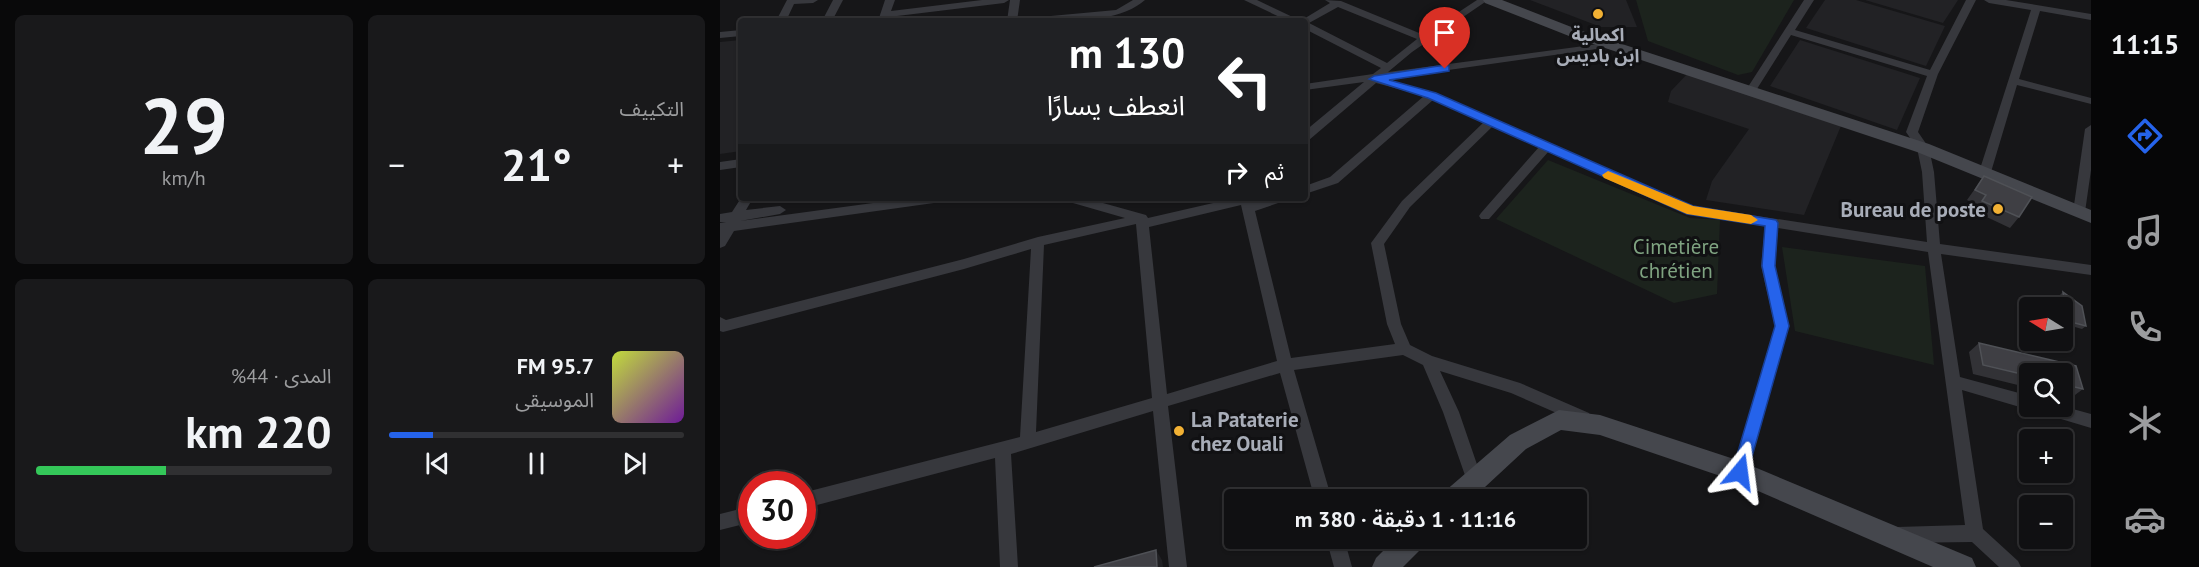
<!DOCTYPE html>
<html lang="ar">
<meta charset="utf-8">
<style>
body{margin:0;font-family:"PT Sans","Noto Sans Arabic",sans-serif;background:#19191b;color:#f1f3f6;direction:rtl;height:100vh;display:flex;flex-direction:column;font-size:22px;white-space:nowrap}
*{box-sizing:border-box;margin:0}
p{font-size:20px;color:#9c9d9f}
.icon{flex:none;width:33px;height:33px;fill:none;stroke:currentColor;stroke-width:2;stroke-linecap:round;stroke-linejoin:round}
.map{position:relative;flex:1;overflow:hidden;direction:ltr}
.sheet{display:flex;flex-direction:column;gap:15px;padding:15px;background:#09090a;width:720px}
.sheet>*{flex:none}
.guide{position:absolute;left:18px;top:18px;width:570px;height:183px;border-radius:6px;box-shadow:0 2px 4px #0004,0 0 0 2px #303032;direction:rtl;background:#202124;color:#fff;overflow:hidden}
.needle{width:39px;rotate:281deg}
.controls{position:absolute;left:1299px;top:297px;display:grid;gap:12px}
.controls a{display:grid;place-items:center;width:54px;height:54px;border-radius:6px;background:#101012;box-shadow:0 2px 4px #0004,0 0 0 2px #303032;font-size:30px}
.speed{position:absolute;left:18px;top:471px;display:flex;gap:12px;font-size:30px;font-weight:700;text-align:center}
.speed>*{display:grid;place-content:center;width:78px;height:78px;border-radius:50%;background:#101012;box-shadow:0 2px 4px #0004,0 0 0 2px #303032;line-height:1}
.speed .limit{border:9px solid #d22;background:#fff;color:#111}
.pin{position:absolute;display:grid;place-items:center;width:51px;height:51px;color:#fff;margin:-62px -26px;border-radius:50% 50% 50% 0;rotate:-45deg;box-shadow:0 0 6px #0007}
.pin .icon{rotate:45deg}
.me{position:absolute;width:66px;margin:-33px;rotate:16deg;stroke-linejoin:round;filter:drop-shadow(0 0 4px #0008)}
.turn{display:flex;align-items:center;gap:21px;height:126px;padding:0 24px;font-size:27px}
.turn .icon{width:78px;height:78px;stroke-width:2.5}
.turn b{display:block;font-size:42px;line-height:51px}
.then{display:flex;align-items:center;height:57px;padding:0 24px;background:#0003;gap:12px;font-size:22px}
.big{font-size:45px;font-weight:600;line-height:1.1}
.sheet .card{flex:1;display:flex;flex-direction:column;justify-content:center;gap:9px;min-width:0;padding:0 21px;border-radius:9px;background:#19191b}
.sheet .dial{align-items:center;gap:0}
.dial b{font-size:78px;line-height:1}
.song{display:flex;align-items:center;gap:18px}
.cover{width:72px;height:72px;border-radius:9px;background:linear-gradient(135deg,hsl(70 70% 55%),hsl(280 70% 35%))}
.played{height:6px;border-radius:3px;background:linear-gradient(90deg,#2563eb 15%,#303032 15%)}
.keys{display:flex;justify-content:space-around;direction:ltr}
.heat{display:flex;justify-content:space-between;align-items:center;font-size:33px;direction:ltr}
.charge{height:9px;border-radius:4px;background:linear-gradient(90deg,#34c759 44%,#303032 0)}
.sheet .tiles{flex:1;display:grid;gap:15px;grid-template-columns:repeat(2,1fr)}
.trip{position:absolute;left:504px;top:489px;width:363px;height:60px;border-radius:6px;background:#101012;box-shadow:0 2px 4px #0004,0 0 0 2px #303032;font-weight:600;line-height:60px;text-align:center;direction:rtl}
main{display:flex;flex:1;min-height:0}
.tabs{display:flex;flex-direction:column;width:108px;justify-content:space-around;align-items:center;background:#060607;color:#9c9d9f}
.tabs .icon{width:42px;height:42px}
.tabs .active{color:#2563eb}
.tabs b{font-size:27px;color:#f1f3f6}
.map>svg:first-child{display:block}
.built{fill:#222225}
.green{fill:#1c231d}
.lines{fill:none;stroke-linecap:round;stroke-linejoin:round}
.minor{fill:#37383d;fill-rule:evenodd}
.secondary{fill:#45474d;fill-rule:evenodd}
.wall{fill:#323236}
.shaded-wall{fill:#212124}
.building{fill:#3f3f44;stroke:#4f5156;stroke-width:1.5}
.route{fill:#2563eb;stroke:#184099;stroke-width:1.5}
.slow{fill:#f59e0b}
.poi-dot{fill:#f2b134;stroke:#111113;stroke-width:2}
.labels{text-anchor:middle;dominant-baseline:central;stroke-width:6;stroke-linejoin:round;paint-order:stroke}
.far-poi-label{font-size:18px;font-weight:bold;fill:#a8adb8;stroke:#111113}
.poi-label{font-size:21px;font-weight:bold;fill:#a8adb8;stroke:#111113;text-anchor:end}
.park-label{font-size:21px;fill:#7fa381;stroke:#111113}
</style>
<main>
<nav class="tabs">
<b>11:15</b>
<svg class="icon active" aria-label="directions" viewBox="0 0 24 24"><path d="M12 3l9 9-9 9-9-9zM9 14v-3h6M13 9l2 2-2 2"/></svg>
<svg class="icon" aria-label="music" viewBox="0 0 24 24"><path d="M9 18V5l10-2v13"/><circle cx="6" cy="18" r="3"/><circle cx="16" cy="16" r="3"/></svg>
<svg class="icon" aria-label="phone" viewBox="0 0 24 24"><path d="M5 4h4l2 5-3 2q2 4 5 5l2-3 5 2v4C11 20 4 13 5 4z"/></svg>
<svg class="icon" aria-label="climate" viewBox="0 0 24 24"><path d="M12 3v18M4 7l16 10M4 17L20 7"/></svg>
<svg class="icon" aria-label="car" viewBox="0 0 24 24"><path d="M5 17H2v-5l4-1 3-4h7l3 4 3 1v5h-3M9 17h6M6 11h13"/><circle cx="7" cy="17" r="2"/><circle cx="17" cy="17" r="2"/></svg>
</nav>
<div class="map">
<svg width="1371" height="567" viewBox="0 0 1371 567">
<rect width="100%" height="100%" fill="#161618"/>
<!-- built -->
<g class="built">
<path d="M810,0H906L917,27H881Z"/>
<path d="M1105,0H1136L1225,26L1206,66L1086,28Z"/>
<path d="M1145,0H1238L1223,23Z"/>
<path d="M21,40V151L0,154V42Z"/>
<path d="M1080,40L1200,78L1177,130L1050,86Z"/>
<path d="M969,72L1123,121L1084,215L986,200L992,181L1029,129L948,102L951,91Z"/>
</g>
<!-- green -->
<g class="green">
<path d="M916,0H1074L1032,72L1018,75L928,41Z"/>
<path d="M828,160L970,218L1000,220L997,294L954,303L776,219Z"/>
<path d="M1062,247L1205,266L1214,365L1075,331Z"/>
</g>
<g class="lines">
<!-- minor -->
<g class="minor">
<path d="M67,0H98L93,3L74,4L66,21H56Z"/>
<path d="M113,0H123L112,21H102Z"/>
<path d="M165,0H175L171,11L262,0H289L284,3L169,17L168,21H158Z"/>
<path d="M290,0H300L297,21H287Z"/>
<path d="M413,0H425C397,25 340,21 304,21L309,18L396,10Z"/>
<path d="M524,0H537L581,21H568Z"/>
<path d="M605,0L621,1L704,35L757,0H768L692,52L668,72L894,42V46L891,47L665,79L716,93L973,206L1207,242L1202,172L1197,148L1186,132L1207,76L1071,35L1035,92L1031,93L1026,90L1084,0H1094L1075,30L1210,70L1246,0H1256L1218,74L1198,132L1209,148L1214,172L1220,244L1371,265V275L1221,254L1240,377L1310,396V406H1342L1371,414V428L1321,413L1314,408L1310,410L1242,390L1263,529L1298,561L1301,567H1279L1252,542L1177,543L1171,541L1168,535L1171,529L1177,527L1245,525L1208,252L1058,228L1055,266L1069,326L1028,472L1026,477L1020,480L1014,477L1012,472L1055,326L1041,266L1045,226L967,213L829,151L769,219H761L759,216L761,213L819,147L773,126L690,207L664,244L681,324L690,345L712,356L800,383L869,413L872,418L869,423L864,425L791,393L720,371L739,412L762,479L760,484L754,487L748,484L723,412L703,365L683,355L574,370L612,500H595L560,373L448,406L467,567H449L433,411L291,454L298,567H280L275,458L82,509V493L300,437L311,249L244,269L3,332L0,331V317L6,320L244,259L318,237L405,218L346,201L344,198H365L426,215L428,218L515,198H532L533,202L547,198H566L564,201L535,211L571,358L675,344L667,324L651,243L682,201L764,122L713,100L618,183L585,194V186L610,177L704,96L656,83L589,140L585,141V131L644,82L585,90V84L653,74L661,68L585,29V21L582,20L610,3ZM618,7L697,39L667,63L589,23ZM521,205L557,361L447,394L429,227ZM416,224L432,398L316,432L324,245Z"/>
<path d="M1264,0H1286L1371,14V20L1320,11L1299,79L1371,98V104L1297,85L1271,172L1265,176L1259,172L1311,10L1269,3Z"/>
<path d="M21,30V36L0,38V32Z"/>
<path d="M1371,125V170L1365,212L1359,216L1353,212L1365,129Z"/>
<path d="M21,159V167L0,170V162Z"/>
<path d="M21,198H33L26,210L60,206L66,210L60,214L20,221L190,198H227L221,202L14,231L5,246L0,248V223L6,222H0V214L12,212Z"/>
<path d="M32,506V522L0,530V514Z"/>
<path d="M606,538H624L632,567H614Z"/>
</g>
<!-- secondary -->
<g class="secondary">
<path d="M763,0H782L859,30L1209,144L1371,210V223L1197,152L849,36L765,3Z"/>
<path d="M839,410L880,415L1020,461L1252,558L1256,567H1213L1015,481L880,435L841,430L806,449L751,500H721L724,492L790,435Z"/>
<path d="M676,538H706L703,547L683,567H652L656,558Z"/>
</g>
</g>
<!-- wall -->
<g class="wall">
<path d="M1264,176L1299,217L1290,228L1254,211L1257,205L1247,200Z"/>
<path d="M1343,292L1366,326L1362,329L1344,324L1342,308H1341L1339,296Z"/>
<path d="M1259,343L1356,366L1363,389L1351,398L1342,396V374H1310V388L1253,374L1249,352Z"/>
</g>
<!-- shaded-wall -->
<path class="shaded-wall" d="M436,550L442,560L443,567H437Z"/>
<!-- building -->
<g class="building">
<path d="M1264,176L1312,197L1299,217L1262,201L1266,195L1255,190Z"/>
<path d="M1343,292L1362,306L1366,326L1347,321Z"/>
<path d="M1259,343L1356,366L1363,389L1342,384V374H1310V376L1263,365Z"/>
<path d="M436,550L437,567H374Z"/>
</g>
<!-- route -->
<path class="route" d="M725,65L729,66V71L669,80L716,93L973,206L1056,220L1058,223L1055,266L1069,326L1026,478L1020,480L1015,478L1012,472L1055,326L1042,266L1045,226L967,214L708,98L649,79L654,76Z"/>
<!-- slow -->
<path class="slow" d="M888,171L973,206L1031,215L1038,220L1031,224L967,214L884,178L882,175Z"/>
<!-- markers -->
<g class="poi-dot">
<circle cx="878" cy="14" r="6"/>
<circle cx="1278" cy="209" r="6"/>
<circle cx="459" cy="431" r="6"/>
</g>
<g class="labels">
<!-- far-poi labels -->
<g class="far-poi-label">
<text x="878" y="34">اكمالية<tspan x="878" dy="21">ابن باديس</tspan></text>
</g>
<!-- poi labels -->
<g class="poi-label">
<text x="1266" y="209">Bureau de poste</text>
<text x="471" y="419" text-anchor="start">La Pataterie<tspan x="471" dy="24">chez Ouali</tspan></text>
</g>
<!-- park labels -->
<g class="park-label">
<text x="956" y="246">Cimetière<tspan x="956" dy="24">chrétien</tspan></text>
</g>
</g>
</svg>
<div class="controls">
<a><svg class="needle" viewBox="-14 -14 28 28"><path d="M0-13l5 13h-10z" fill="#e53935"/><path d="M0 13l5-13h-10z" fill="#9c9d9f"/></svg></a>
<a><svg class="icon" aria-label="search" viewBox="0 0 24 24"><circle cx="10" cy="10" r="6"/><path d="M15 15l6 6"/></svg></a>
<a>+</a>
<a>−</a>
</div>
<div class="speed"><div class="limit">30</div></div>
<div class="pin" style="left:725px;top:69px;background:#d93025"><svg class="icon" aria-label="arrive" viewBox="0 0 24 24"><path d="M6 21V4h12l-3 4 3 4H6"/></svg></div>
<svg class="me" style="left:1020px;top:472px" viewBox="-20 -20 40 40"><path d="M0-17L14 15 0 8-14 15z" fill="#2563eb" stroke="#fff" stroke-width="4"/></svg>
<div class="trip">11:16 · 1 دقيقة · 380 m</div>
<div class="guide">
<div class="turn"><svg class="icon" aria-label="left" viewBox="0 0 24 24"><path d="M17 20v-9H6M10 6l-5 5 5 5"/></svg><div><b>130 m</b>انعطف يسارًا</div></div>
<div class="then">ثم<svg class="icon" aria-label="right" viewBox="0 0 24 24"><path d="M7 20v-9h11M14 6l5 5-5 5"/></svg></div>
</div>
</div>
<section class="sheet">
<div class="tiles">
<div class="card"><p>التكييف</p>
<div class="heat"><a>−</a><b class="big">21°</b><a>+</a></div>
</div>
<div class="card dial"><b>29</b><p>km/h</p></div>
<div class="card">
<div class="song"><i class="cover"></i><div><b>95.7 FM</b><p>الموسيقى</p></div></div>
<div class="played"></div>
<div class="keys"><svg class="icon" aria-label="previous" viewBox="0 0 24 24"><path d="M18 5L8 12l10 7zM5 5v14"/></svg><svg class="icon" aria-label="pause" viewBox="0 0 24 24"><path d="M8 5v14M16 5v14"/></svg><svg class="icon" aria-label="next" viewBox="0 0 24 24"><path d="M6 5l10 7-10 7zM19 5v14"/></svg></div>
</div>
<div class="card"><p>المدى · 44%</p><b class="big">220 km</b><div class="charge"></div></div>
</div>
</section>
</main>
